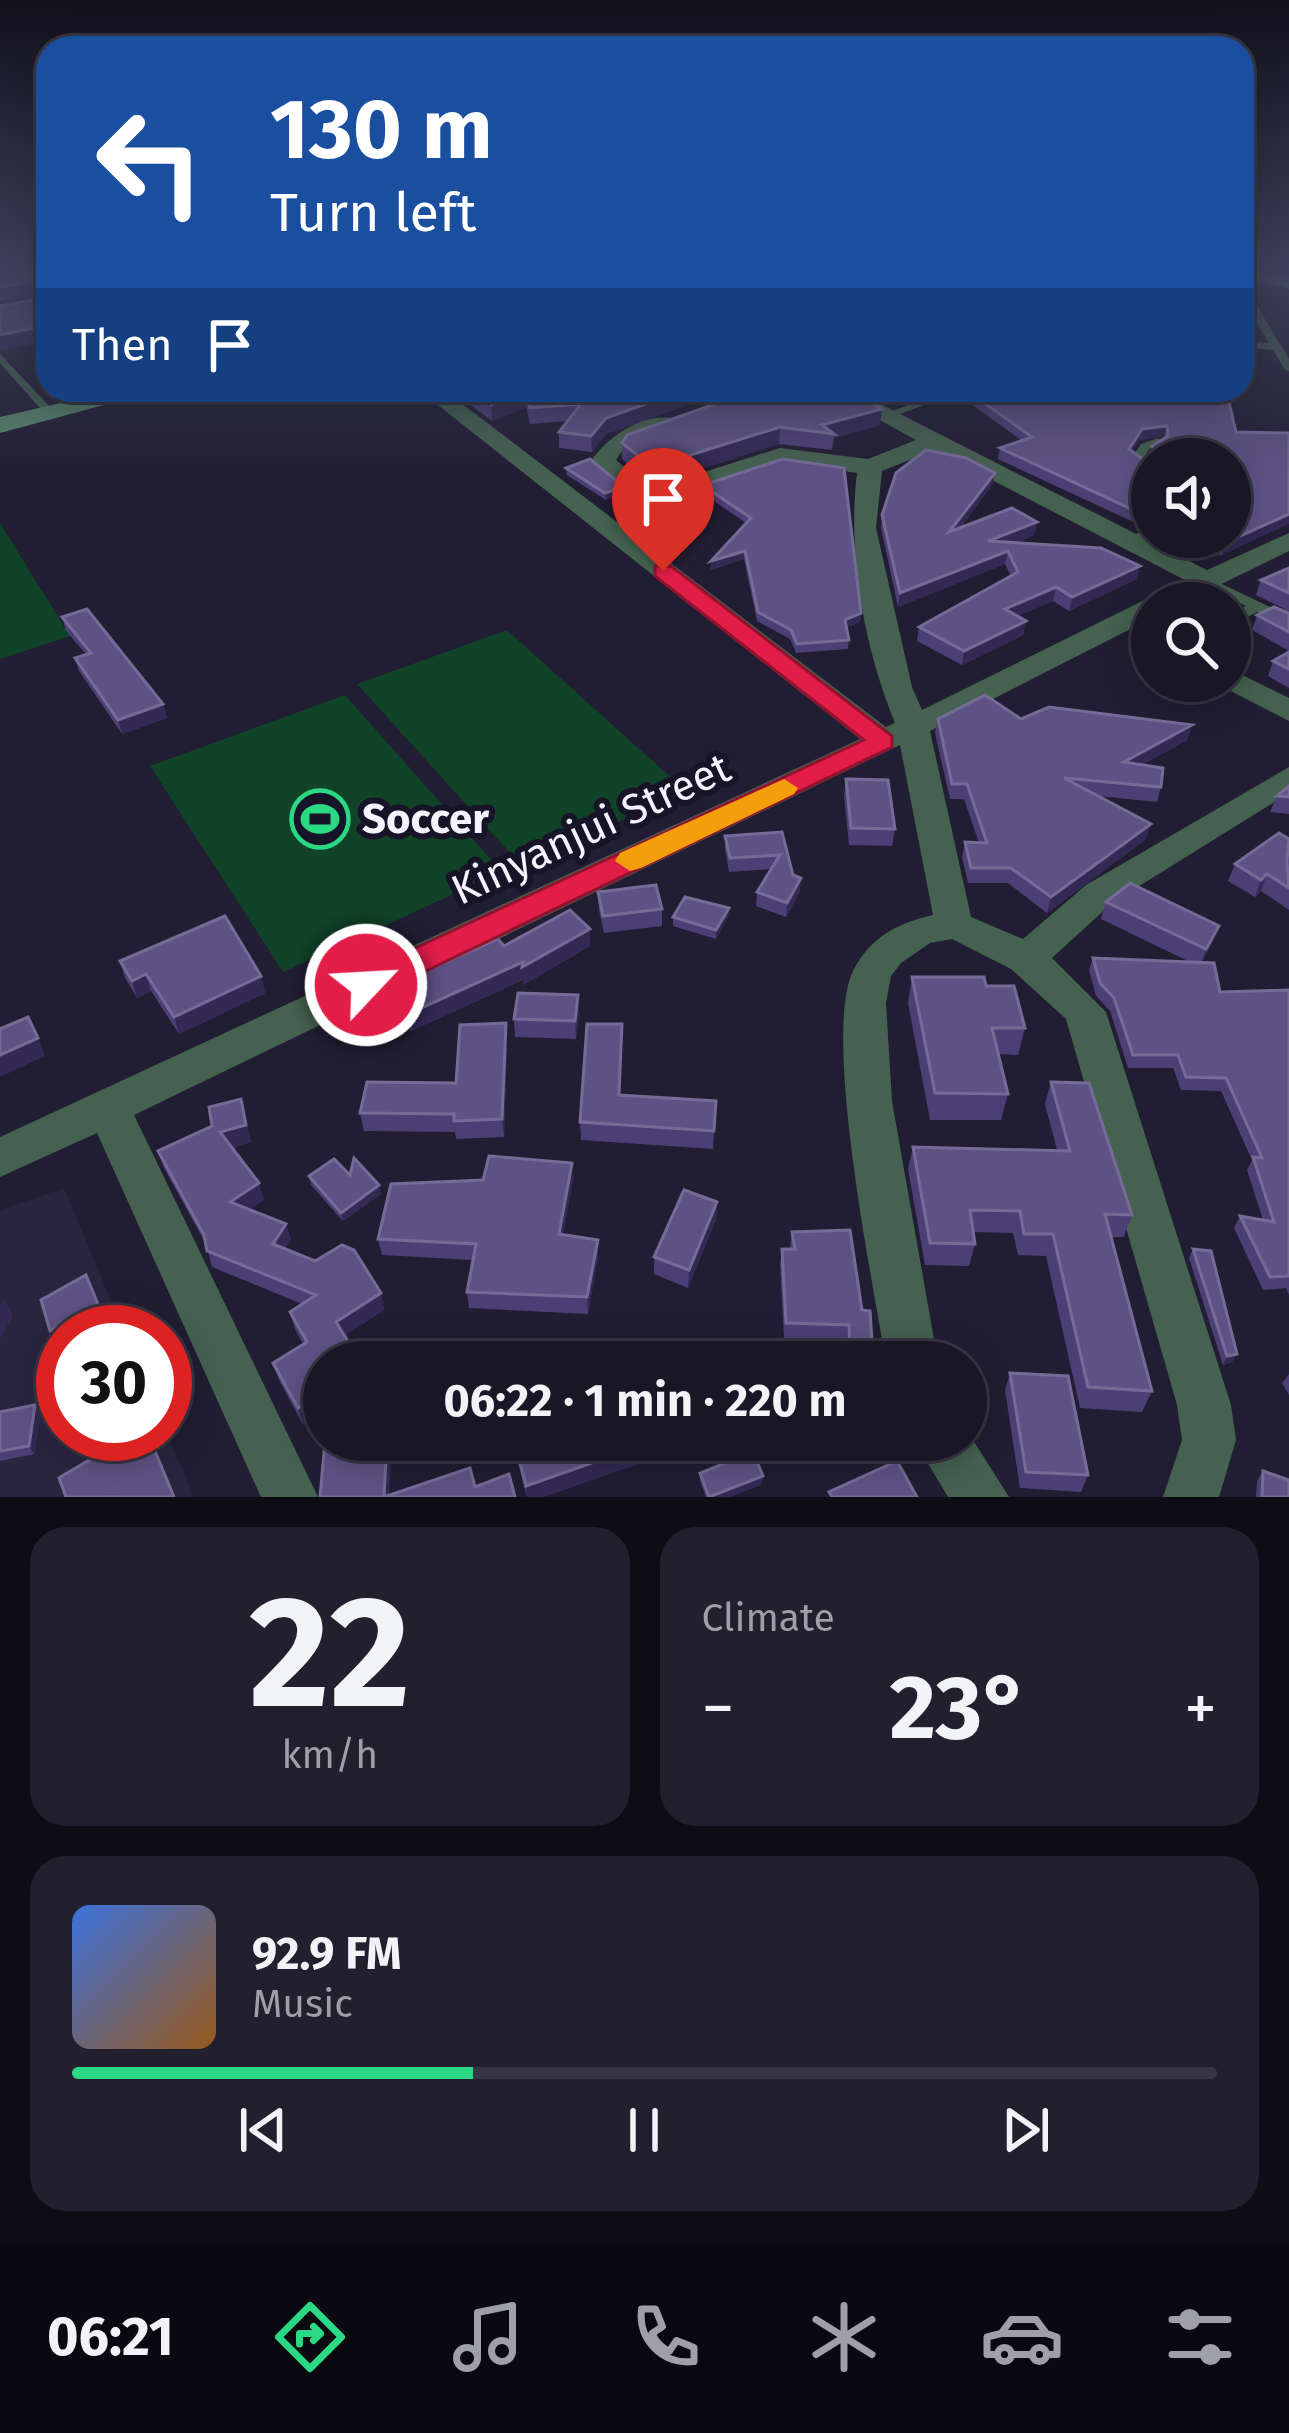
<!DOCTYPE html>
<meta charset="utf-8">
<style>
body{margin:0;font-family:"Fira Sans",sans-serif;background:#221f2e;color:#f1f3f6;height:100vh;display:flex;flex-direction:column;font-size:45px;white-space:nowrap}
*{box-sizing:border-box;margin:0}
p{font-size:39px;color:#9f9fa7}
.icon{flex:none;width:66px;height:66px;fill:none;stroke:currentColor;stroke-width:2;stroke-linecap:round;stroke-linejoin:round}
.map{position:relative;height:1497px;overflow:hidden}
.panel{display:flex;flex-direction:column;gap:30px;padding:30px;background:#0e0c15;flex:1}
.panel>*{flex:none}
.top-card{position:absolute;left:36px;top:36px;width:1218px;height:366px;border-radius:36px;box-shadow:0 6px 30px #0003,0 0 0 3px #373543;background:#1a4fa0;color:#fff;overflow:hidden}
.fabs{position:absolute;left:1131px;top:438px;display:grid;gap:24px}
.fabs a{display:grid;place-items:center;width:120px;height:120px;border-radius:50%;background:#191626;box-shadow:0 6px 30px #0003,0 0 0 3px #373543;font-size:60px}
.speed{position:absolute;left:36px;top:1305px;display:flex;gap:24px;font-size:60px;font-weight:700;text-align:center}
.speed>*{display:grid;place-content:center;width:156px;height:156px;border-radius:50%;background:#191626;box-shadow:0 6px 30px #0003,0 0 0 3px #373543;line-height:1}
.speed .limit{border:18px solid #d22;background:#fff;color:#111}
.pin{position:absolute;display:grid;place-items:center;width:102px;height:102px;color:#fff;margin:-123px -51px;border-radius:50% 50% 50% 0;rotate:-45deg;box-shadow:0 0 12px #0007}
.pin .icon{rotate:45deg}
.me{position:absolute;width:132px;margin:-66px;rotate:65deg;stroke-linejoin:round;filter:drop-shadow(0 0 9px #0008)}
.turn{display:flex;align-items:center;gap:42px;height:252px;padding:0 36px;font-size:54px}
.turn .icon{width:156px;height:156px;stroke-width:2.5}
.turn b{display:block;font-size:84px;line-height:102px}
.then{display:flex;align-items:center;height:114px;padding:0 36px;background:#0003;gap:24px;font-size:45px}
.big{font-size:90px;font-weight:700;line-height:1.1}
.panel .card{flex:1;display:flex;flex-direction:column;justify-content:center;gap:18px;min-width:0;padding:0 42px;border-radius:36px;background:#221f2e}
.panel .dial{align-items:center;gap:0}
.dial b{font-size:156px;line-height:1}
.song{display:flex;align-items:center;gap:36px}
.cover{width:144px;height:144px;border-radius:18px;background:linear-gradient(135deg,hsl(220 70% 55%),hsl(30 70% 35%))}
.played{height:12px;border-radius:6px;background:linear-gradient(90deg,#2bd884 35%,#373543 35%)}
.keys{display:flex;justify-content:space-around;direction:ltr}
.heat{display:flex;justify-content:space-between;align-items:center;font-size:66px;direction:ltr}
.panel .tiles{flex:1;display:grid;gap:30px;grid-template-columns:1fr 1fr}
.card:last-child{grid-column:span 2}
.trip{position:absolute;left:303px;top:1341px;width:684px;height:120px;border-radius:60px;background:#191626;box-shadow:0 6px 30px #0003,0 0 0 3px #373543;font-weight:700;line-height:120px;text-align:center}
.tab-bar{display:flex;height:192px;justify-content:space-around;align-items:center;background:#0a090f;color:#9f9fa7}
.tab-bar .icon{width:84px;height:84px}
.tab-bar .on{color:#2bd884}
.tab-bar b{font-size:54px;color:#f1f3f6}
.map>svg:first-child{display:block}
.built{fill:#2a253f}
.green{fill:#104328}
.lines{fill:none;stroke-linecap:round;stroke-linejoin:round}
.lane{fill:#45614f;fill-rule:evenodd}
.street{fill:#45614f;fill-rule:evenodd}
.secondary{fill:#588569;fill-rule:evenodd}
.wall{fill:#4c3f75}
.shaded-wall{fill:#332954}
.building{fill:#5e5284;stroke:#756b97;stroke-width:3}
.route{fill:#e11d48;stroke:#92132f;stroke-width:3}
.slow{fill:#f59e0b}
.labels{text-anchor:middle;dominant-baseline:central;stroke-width:12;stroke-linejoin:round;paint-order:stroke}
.poi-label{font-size:42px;font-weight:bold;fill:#f4f3ff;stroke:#171427;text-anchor:start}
.street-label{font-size:42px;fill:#f4f3ff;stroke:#171427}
</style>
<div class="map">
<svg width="1289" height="1497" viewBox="0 0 1289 1497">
<rect width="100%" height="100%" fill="#211d32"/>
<!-- built -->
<path class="built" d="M64,1188L124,1332H63V1434H165V1428L194,1497H0V1210Z"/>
<!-- green -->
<g class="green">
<path d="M0,523L70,636L0,659Z"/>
<path d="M507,630L686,791L522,866L357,684Z"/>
<path d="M345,695L502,872L283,972L150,766Z"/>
</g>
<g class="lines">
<!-- lane -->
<g class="lane">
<path d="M1251,301L1256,304L1289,359V371L1285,370L1273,350L1242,347V341L1269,343L1246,304Z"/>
<path d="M0,354L54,411V415H46L0,363Z"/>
<path d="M948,390H964L892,417L882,415Z"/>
<path d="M1158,438L1162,440V444L1149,449L1144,458L1152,464V474L1131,459L1141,444Z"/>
<path d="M1152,526V535L1131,544L1124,540Z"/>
<path d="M1205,576L1289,616V626L1257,612L1230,626V616L1246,606L1200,583L1198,580Z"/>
</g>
<!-- street -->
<g class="street">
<path d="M419,390H444L886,727L895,723C864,647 847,554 857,473L782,462L647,507L591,461C608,437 640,414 671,418V428L624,448L616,460L651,489L780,448L868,459L916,440L825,390H853L1207,570L1289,533V551L1183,603H1152V618L930,731L971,917L1023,939L1086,885L1289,767V793L1112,903L1052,958L1106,1012L1231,1405L1236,1440L1219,1497H1163L1182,1440L1177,1405L1066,1019L1011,969L952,939L930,943L901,963L891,976L886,1003L892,1101L938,1362H886C873,1283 822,1035 853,971C870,937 898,923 933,915L900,745L134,1115L318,1497H261L97,1133L0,1177V1137L860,739ZM934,450L1185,580L922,710L912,687L876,528L882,471Z"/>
<path d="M1230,669L1289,698V721L1219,685L1217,681H1230Z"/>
<path d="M966,1429L1009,1497H948L914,1440H966Z"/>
</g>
<!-- secondary -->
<g class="secondary">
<path d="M1242,269L1289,277V289L1242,275Z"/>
<path d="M117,390H160L0,433V417Z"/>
</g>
</g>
<!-- wall -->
<g class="wall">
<path d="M450,390H849L880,425L834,438L832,450L779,444L652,484L622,459V443L732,397L712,396L606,434L592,452L559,448V432L568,421L530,424L526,407L492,421Z"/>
<path d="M961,390H1194L1236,432L1289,433L1222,555L1194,552L1164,537H1230V459H1152L1150,457L1152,446L1164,439V436L1139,440L1132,451L1152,466V522L1142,526L998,459L1000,448L1021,440L960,396Z"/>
<path d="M590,459L637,498L638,505L620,495L606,500L567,475L566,468Z"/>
<path d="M783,459L861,613L860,622L847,627L849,640L848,649L796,653L790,639L757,621L744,559L710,570L746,523L714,501L666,521L648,511V503Z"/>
<path d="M995,473L992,485L960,528L1037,522L1034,535L1015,543L1137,579L1069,611L1053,601L1017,616L1026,621L1023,635L962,665L917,641L919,627L1011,576L1005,564L898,607L881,528L882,515Z"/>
<path d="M1289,568V611L1256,595L1261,580Z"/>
<path d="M1289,613V651L1252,630L1257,615Z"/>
<path d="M62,617L163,704L167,718L122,734L79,671L75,658L86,654L66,631Z"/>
<path d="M1289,652V688L1268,676L1273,661Z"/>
<path d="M938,719H1021L1192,725L1187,740L1142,765L1161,787L1157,802L1098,796L1146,839L1047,913L1008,883H968L962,857L965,842L979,843L964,799H950L935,733Z"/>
<path d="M846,779L895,829L892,846L849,845L844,796Z"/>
<path d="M1289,786V814L1270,812L1277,796Z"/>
<path d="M782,832L793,875L800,892L786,917L756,906L757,892L771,869L729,872L725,849V836Z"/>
<path d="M1289,839V910L1261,891L1255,897L1228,881L1235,864Z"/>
<path d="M598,892L662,909V926L604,933L599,910Z"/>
<path d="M1106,902L1212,943L1202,962L1220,992L1289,990V1295L1286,1288L1263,1290L1234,1228L1240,1216L1263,1220L1247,1170L1252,1160L1221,1091L1181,1090L1173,1068H1128L1110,1011L1096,996L1089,970L1093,958L1190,962L1101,919Z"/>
<path d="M729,908L728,916L716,939L673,926V917Z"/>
<path d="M590,929V946L523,985V980L411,1031L394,1004L391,986L504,946Z"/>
<path d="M120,961L261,976L265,993L179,1034L151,991L137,998L125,978Z"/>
<path d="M912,977L986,986L1025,1028L1018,1055L998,1054L1008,1094L1001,1120H930L908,1003Z"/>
<path d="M578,995L579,1012L576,1039L515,1037L514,1019Z"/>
<path d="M506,1023L507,1041L504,1137L456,1139L455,1132L364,1131L360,1113L456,1083Z"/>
<path d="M622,1024L620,1095L716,1101L713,1149L581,1140L580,1122Z"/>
<path d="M1051,1082L1132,1215L1124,1237H1111L1152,1391L1142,1412L1080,1408L1046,1256L1018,1255L1013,1233L973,1232L975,1244L969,1266L925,1265L908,1169L913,1147L1057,1150L1045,1104Z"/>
<path d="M241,1099L251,1142L232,1148L264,1200L250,1209L286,1224L291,1240L285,1249L381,1293L384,1310L344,1336L303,1425L279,1380L273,1363L303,1344L295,1329L290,1312L302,1304L212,1267L206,1244L164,1168L158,1151L212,1126Z"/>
<path d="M350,1175L381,1194L343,1221L311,1185L309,1176Z"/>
<path d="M573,1180L563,1235L598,1240V1256L588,1314L469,1308L467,1292L473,1260L382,1255L378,1239Z"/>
<path d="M717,1202L716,1219L688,1288L654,1274V1257Z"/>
<path d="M792,1232L862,1310L873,1355L871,1362H847L846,1341L784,1339L780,1265L782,1249H790Z"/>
<path d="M1193,1249L1237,1354L1232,1362L1223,1365L1189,1258Z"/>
<path d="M1010,1373L1088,1475L1081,1492L1020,1488L1005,1390Z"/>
<path d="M1289,1374V1395L1282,1383Z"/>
<path d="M35,1405L40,1414L34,1454L0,1461V1412Z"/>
<path d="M512,1440H641L643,1462L543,1497H527Z"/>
<path d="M786,1440H841L836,1464L785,1448Z"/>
<path d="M1263,1471L1289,1497H1256L1257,1481Z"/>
<path d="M700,1473L762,1484L730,1497H706L700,1481Z"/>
</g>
<!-- shaded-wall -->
<g class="shaded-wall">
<path d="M47,279L48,293L0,301V287Z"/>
<path d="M48,325V341L0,351V335Z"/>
<path d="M685,390H713L712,396L606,434L592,452L591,436L606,418Z"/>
<path d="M525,391L526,407L492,421L491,405Z"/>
<path d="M882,409L880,425L834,438V434L822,425Z"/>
<path d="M1167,426L1164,436L1139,440L1127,460L1129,449L1142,429Z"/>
<path d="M780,427L779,444L652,484V467Z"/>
<path d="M995,473L992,485L947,545L949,532Z"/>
<path d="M620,488V495L606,500L605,493Z"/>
<path d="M714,493V501L666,521V513Z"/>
<path d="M1152,512V522L1142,526L1144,515Z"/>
<path d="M1289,514V524L1222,555L1225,543Z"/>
<path d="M1037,522L1034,535L986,554L988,541Z"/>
<path d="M745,551L744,559L710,570L711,561Z"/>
<path d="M1008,551L1005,564L898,607L900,593Z"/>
<path d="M1140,566L1137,579L1069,611L1072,597Z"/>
<path d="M1056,587L1053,601L1002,623L1005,609Z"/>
<path d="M861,613L860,622L844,628L845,620Z"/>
<path d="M1026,621L1023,635L962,665L964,651Z"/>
<path d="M163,704L167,718L122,734L118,720Z"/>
<path d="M1192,725L1187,740L1120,777L1124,762Z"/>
<path d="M1151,824L1146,839L1047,913L1051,897Z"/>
<path d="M1267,874L1261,891L1255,897L1261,880Z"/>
<path d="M801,878L800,892L786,917L787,903Z"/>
<path d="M729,908L728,916L716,939V930Z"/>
<path d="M1219,926L1212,943L1200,967L1206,949Z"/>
<path d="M590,929V946L523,985V980L411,1031L408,1014Z"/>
<path d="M146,974L151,991L137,998L132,981Z"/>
<path d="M261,976L265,993L179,1034L174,1017Z"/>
<path d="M578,995L579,1012L576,1039L575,1021Z"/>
<path d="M506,1023L507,1041L504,1137L502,1119Z"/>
<path d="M38,1038L45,1056L0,1077V1055Z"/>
<path d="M241,1099L251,1142L226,1150L220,1132Z"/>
<path d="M572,1163L573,1180L560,1251L559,1234Z"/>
<path d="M259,1183L264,1200L235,1219L230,1202Z"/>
<path d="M379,1185L381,1194L343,1221L341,1213Z"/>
<path d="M717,1202L716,1219L688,1288L689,1270Z"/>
<path d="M286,1224L291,1240L278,1261L273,1244Z"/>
<path d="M598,1240V1256L588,1314L587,1297Z"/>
<path d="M381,1293L384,1310L340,1339L336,1322Z"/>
<path d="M4,1298L13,1316L0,1338V1305Z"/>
<path d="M98,1304L102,1313L68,1332H63V1335L55,1340L50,1331Z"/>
<path d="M1237,1354L1232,1362L1223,1365L1227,1356Z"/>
<path d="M324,1391V1411L303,1425L298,1408Z"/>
<path d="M35,1405L40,1414L34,1454L29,1446Z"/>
<path d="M387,1440H392L389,1497H384Z"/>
<path d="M643,1445V1462L543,1497H527L526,1486Z"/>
<path d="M763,1476L762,1484L730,1497H709Z"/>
</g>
<!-- building -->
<g class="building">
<path d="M0,269H48V325L0,335V306L45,298L47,279L0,287Z"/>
<path d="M470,390H685L606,418L591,436L559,432L581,404L530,408L525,391L491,405Z"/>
<path d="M733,390H849L882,409L822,425L834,434L780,427L652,467L622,443L627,435L732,398Z"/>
<path d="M966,390H1194L1205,400L1229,402L1236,432L1289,433V514L1225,543L1197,540L1190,537H1230V459H1158L1159,454L1152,446L1168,436L1167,426L1142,429L1129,449L1152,466V512L1144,515L1000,448L1032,437Z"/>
<path d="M926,450L966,458L995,473L949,532L1012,508L1037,522L988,541L1101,548L1140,566L1072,597L1056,587L1005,609L1026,621L964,651L919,627L1018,572L1008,551L900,593L882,515L896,473Z"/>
<path d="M590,459L637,498L620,488L605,493L566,468Z"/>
<path d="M783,459L844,468L861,613L845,620L849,640L797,644L791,630L758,612L745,551L711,561L751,518L714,493L666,513L648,503Z"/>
<path d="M1289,568V593L1261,580Z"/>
<path d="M1274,607L1289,613V632L1257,615Z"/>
<path d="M87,609L163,704L118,720L75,658L91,653L62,617Z"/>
<path d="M1289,652V669L1273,661Z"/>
<path d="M985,695L1021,719L1049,707L1192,725L1124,762L1163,768L1161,787L1064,778L1151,824L1051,897L1011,868H971L965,842L987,843L967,784H952L938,719Z"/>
<path d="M846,779L888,780L895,829L851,828Z"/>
<path d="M1289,786V797L1277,796Z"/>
<path d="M782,832L793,875L801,878L787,903L757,892L780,855L730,858L725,836Z"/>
<path d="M1279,833L1289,839L1287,861L1289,888L1267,874L1261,880L1235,864Z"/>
<path d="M1130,883L1219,926L1206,949L1106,902Z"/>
<path d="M656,885L662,909L603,916L598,892Z"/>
<path d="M685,897L729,908L716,930L673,917Z"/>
<path d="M570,910L590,929L522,967L523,962L408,1014L391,986L498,939L504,946Z"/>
<path d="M225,916L261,976L174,1017L146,974L132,981L120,961Z"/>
<path d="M1093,958L1214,963L1220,992L1289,990V1276L1270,1277L1240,1216L1274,1222L1253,1157L1262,1158L1226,1078L1186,1077L1178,1055H1133L1114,998L1100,983Z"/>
<path d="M912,977H984L986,986H1014L1025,1028H992L1008,1094L935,1093Z"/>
<path d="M518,993L578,995L575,1021L514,1019Z"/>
<path d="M28,1017L38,1038L0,1055V1029Z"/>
<path d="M506,1023L502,1119L454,1121V1114L360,1113L367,1082L456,1083L460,1025Z"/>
<path d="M587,1024H622L619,1095L716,1101L714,1131L580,1122Z"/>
<path d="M1051,1082L1089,1083L1132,1215L1105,1214L1152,1391L1088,1387L1053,1234H1024L1020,1211L970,1210L975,1244L930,1243L913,1147L1070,1151Z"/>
<path d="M241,1099L246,1125L220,1132L259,1183L230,1202L286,1224L273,1244L315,1261L342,1245L354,1250L381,1293L336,1322L361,1362H324V1391L298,1408L273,1363L307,1342L290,1312L316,1295L207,1251L204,1235L158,1151L212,1126L209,1107Z"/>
<path d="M489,1156L572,1163L559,1234L598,1240L587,1297L467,1292L476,1244L378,1239L391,1184L483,1180Z"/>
<path d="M354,1158L379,1185L341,1213L309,1176L334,1159L350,1175Z"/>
<path d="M684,1190L717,1202L689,1270L654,1257Z"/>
<path d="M850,1230L862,1310L870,1311L873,1355L850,1353L849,1325L786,1323L782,1249H795L792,1232Z"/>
<path d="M1193,1249L1211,1251L1237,1354L1227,1356Z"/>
<path d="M86,1275L98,1304L50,1331L41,1300Z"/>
<path d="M757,1349L761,1362H699Z"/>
<path d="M1010,1373L1068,1376L1088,1475L1026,1472Z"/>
<path d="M35,1405L29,1446L0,1451V1412Z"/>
<path d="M133,1434H148L174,1497H66L59,1478Z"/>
<path d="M325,1440H387L384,1497L470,1468L475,1487L509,1474L515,1497H320Z"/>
<path d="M514,1440H641L643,1445L526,1486Z"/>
<path d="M816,1440H841L839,1447Z"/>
<path d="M753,1452L763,1476L709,1497L700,1473Z"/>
<path d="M897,1461L917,1497H832L829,1492Z"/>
<path d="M1263,1471L1289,1480V1497H1262Z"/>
</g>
<!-- sky -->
<linearGradient id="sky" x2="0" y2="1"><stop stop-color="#12101c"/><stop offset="0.56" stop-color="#3d405a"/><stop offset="1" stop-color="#3d405a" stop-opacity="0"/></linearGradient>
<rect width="1289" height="479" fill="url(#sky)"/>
<!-- route -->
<path class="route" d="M655,566H671L892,736V747L378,994H355L350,985L355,976L864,740L655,576Z"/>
<!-- slow -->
<path class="slow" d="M784,779L798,788L794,794L641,868L630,871L615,861L620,853Z"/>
<!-- icons -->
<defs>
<symbol id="stadium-ring" viewBox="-11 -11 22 22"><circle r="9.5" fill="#171427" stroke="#2bd884" stroke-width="1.5"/><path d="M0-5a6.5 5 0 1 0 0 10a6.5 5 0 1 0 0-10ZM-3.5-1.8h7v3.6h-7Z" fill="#2bd884"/></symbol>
</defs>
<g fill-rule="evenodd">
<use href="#stadium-ring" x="287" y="786" width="66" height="66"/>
</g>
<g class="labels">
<!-- poi labels -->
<g class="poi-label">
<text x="362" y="819">Soccer</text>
</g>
<!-- street labels -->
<g class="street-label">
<text transform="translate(591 829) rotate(-25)">Kinyanjui Street</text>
</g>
</g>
</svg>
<div class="fabs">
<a><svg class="icon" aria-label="sound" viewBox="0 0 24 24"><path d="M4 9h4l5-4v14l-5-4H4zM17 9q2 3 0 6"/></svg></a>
<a><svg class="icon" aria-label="search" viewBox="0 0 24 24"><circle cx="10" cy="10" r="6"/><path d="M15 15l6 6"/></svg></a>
</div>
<div class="speed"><div class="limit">30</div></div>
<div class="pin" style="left:663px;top:571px;background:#d93025"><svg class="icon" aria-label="arrive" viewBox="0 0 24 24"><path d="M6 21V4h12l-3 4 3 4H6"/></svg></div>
<svg class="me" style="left:366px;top:985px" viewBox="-20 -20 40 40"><circle r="17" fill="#e11d48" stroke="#fff" stroke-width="3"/><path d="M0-11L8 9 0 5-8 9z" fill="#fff"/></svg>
<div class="trip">06:22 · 1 min · 220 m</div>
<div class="top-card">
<div class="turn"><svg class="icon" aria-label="left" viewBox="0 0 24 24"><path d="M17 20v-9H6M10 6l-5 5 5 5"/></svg><div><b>130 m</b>Turn left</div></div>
<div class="then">Then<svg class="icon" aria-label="arrive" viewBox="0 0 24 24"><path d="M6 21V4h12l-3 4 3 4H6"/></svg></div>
</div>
</div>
<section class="panel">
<div class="tiles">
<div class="card dial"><b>22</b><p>km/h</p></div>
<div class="card"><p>Climate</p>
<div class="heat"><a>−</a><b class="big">23°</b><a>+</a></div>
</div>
<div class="card">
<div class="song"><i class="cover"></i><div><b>92.9 FM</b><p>Music</p></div></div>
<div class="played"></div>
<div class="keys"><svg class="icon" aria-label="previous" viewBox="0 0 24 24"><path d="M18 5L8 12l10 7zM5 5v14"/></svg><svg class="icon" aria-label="pause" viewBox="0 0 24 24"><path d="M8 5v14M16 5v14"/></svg><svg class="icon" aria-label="next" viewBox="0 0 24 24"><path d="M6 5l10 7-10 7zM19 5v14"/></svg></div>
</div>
</div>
</section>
<nav class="tab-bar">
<b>06:21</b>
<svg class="icon on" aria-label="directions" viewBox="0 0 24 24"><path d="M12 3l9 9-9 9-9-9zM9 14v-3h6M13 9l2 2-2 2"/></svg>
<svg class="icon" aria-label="music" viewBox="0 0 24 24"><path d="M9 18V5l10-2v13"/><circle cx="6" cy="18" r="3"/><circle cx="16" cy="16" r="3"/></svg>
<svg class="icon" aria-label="phone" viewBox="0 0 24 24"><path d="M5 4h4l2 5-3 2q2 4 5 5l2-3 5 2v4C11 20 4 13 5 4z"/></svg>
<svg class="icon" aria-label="climate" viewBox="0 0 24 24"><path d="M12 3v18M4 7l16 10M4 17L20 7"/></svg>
<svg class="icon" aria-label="car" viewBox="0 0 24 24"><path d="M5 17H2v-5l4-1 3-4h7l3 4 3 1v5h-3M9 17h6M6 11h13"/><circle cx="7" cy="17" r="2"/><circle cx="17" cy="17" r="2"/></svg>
<svg class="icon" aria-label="filters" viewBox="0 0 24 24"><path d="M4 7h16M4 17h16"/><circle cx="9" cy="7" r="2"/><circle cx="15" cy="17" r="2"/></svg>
</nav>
